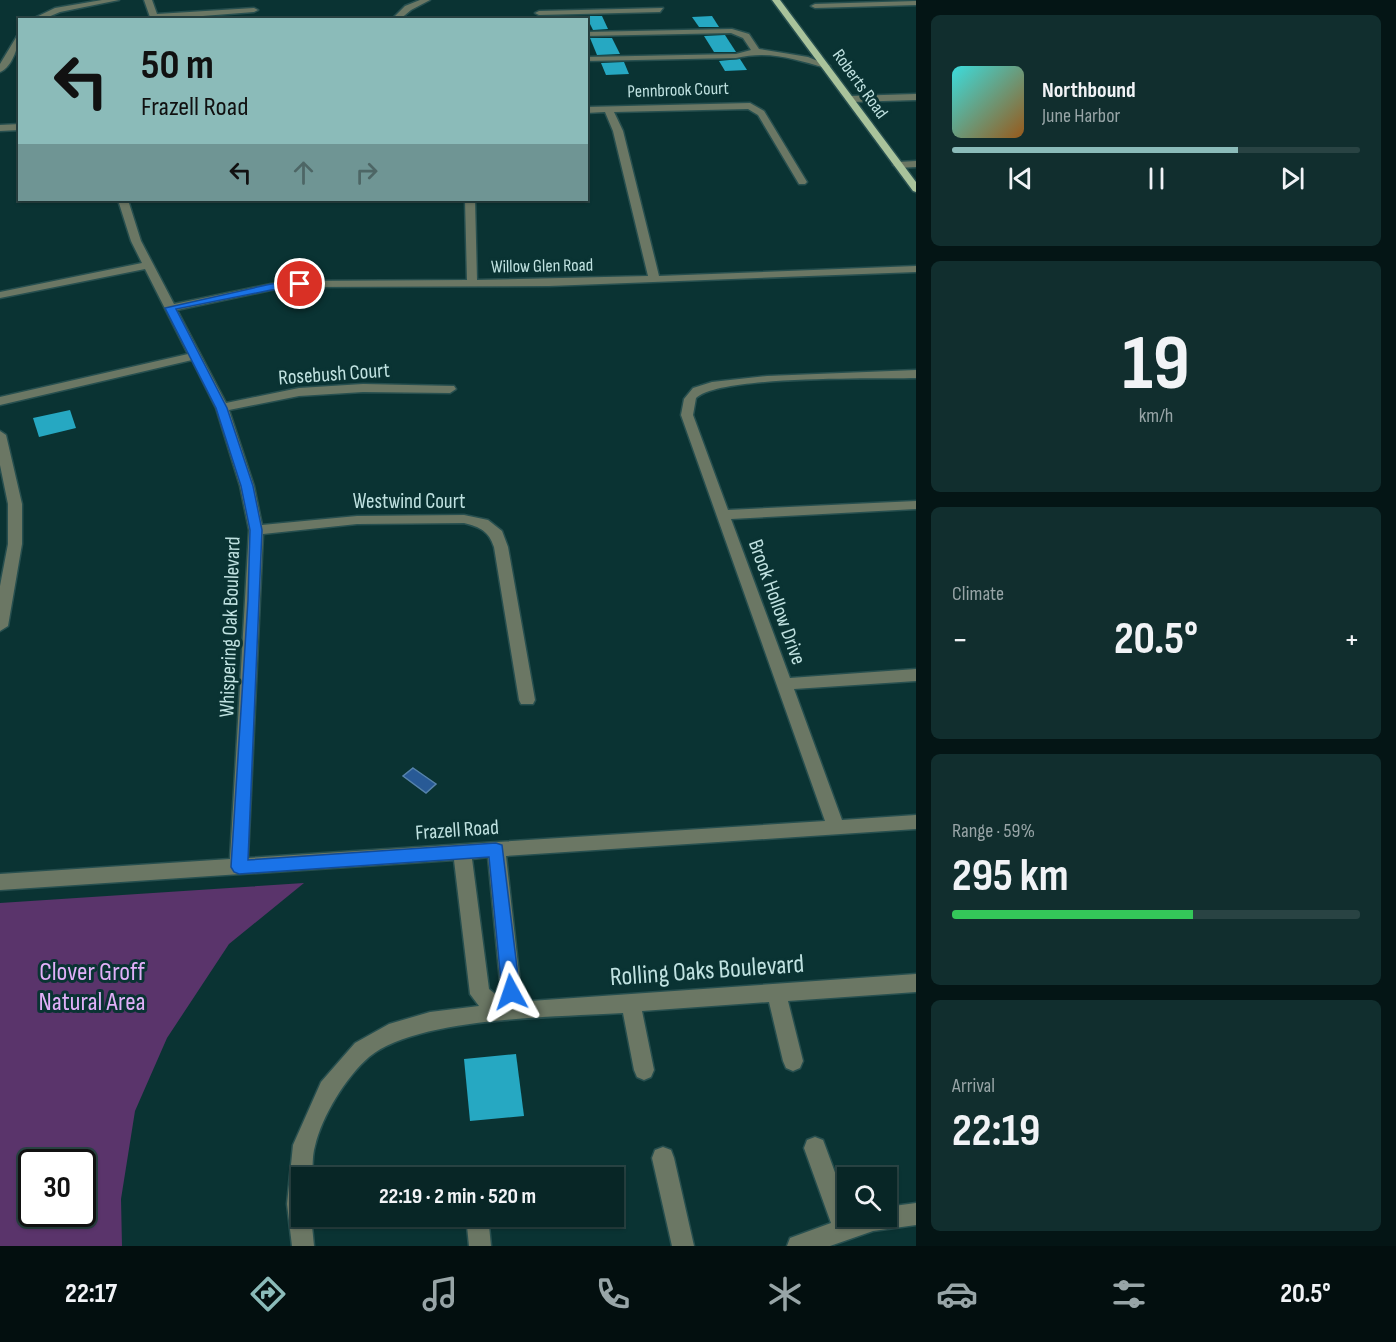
<!DOCTYPE html>
<meta charset="utf-8">
<style>
body{margin:0;font-family:"Sofia Sans Condensed",sans-serif;background:#112e2e;color:#f1f3f6;height:100vh;display:flex;flex-direction:column;font-size:22px;white-space:nowrap}
*{box-sizing:border-box;margin:0}
p{font-size:20px;color:#98a5a7}
.icon{flex:none;width:33px;height:33px;fill:none;stroke:currentColor;stroke-width:2;stroke-linecap:round;stroke-linejoin:round}
.map{position:relative;flex:1;overflow:hidden}
.details{display:flex;flex-direction:column;gap:15px;padding:15px;background:#041515;width:480px}
.details>*{flex:none}
.hud{position:absolute;left:18px;top:18px;width:570px;height:183px;border-radius:0px;box-shadow:0 2px 4px #0004,0 0 0 2px #294343;background:#8bbbb9;color:#111;overflow:hidden}
.fabs{position:absolute;left:837px;top:1167px;display:grid;gap:12px}
.fabs a{display:grid;place-items:center;width:60px;height:60px;border-radius:0px;background:#082626;box-shadow:0 2px 4px #0004,0 0 0 2px #294343;font-size:30px}
.speed{position:absolute;left:18px;top:1149px;display:flex;gap:12px;font-size:30px;font-weight:700;text-align:center}
.speed>*{display:grid;place-content:center;width:78px;height:78px;border-radius:50%;background:#082626;box-shadow:0 2px 4px #0004,0 0 0 2px #294343;line-height:1}
.speed .limit{border:3px solid #111;border-radius:9px;background:#fff;color:#111}
.pin{position:absolute;display:grid;place-items:center;width:51px;height:51px;color:#fff;margin:-26px;border:3px solid #fff;border-radius:50%;box-shadow:0 2px 6px #0007}
.me{position:absolute;width:66px;margin:-33px;rotate:355deg;stroke-linejoin:round;filter:drop-shadow(0 0 4px #0008)}
.turn{display:flex;align-items:center;gap:21px;height:126px;padding:0 24px;font-size:27px}
.turn .icon{width:78px;height:78px;stroke-width:2.5}
.turn b{display:block;font-size:42px;line-height:51px}
.lanes{display:flex;align-items:center;height:57px;padding:0 24px;background:#0003;justify-content:center;gap:30px;direction:ltr}
.lanes .off{opacity:.35}
.big{font-size:45px;font-weight:700;line-height:1.1}
.details .tile{flex:1;display:flex;flex-direction:column;justify-content:center;gap:9px;min-width:0;padding:0 21px;border-radius:9px;background:#112e2e}
.details .dial{align-items:center;gap:0}
.dial b{font-size:78px;line-height:1}
.song{display:flex;align-items:center;gap:18px}
.cover{width:72px;height:72px;border-radius:9px;background:linear-gradient(135deg,hsl(180 70% 55%),hsl(30 70% 35%))}
.played{height:6px;border-radius:3px;background:linear-gradient(90deg,#8bbbb9 70%,#294343 70%)}
.keys{display:flex;justify-content:space-around;direction:ltr}
.heat{display:flex;justify-content:space-between;align-items:center;font-size:33px;direction:ltr}
.charge{height:9px;border-radius:4px;background:linear-gradient(90deg,#34c759 59%,#294343 0)}
.trip{position:absolute;left:291px;top:1167px;width:333px;height:60px;border-radius:0px;background:#082626;box-shadow:0 2px 4px #0004,0 0 0 2px #294343;font-weight:700;line-height:60px;text-align:center}
.menu{display:flex;height:96px;justify-content:space-around;align-items:center;background:#030f0f;color:#98a5a7}
.menu .icon{width:42px;height:42px}
.menu .active{color:#8bbbb9}
.menu b{font-size:27px;color:#f1f3f6}
main{display:flex;flex:1;min-height:0}
.map>svg:first-child{display:block}
.green{fill:#5a346b;fill-rule:evenodd}
.water{fill:#285a96;stroke:#5683ac;stroke-width:1.5}
.building{fill:#26a8c2}
.lines{fill:none;stroke-linecap:round;stroke-linejoin:round}
.minor-casing{stroke:#274f4f;stroke-width:3}
.major-casing{stroke:#274f4f;stroke-width:3}
.minor{fill:#6b7764;fill-rule:evenodd}
.major{fill:#a9c39b;fill-rule:evenodd}
.route{fill:#1a73e8;stroke:#114b97;stroke-width:1.5}
.labels{text-anchor:middle;dominant-baseline:central;stroke-width:6;stroke-linejoin:round;paint-order:stroke}
.far-street-label{font-size:18px;fill:#c0e2e1;stroke:#0a3333}
.street-label{font-size:21px;fill:#c0e2e1;stroke:#0a3333}
.near-street-label{font-size:26px;fill:#c0e2e1;stroke:#0a3333}
.near-park-label{font-size:26px;fill:#e1b0f9;stroke:#0a3333}
</style>
<main>
<div class="map">
<svg width="916" height="1246" viewBox="0 0 916 1246">
<rect width="100%" height="100%" fill="#0a3333"/>
<!-- green -->
<path class="green" d="M304,883L229,944L167,1038L135,1111L121,1199L122,1246H0V903ZM32,1162H82V1214H32Z"/>
<!-- water -->
<path class="water" d="M413,768L436,784L426,793L403,776Z"/>
<!-- building -->
<g class="building">
<path d="M586,16H602L608,29L593,30Z"/>
<path d="M712,16L719,27H699L692,17Z"/>
<path d="M725,35L736,52H714L704,36Z"/>
<path d="M590,38H612L620,54L597,55Z"/>
<path d="M740,59L747,70L725,71L719,61Z"/>
<path d="M624,62L629,74L606,75L601,63Z"/>
<path d="M70,410L76,428L39,437L33,418Z"/>
<path d="M516,1054L524,1116L470,1121L464,1059Z"/>
</g>
<g class="lines">
<defs>
<g id="minor">
<path d="M102,0H119L60,12L41,20H30L55,8Z"/>
<path d="M144,0H152L157,14L254,8L258,10L254,12L151,20Z"/>
<path d="M420,0H430L411,10L399,20H391L405,6Z"/>
<path d="M916,1V5L815,8L811,6L815,4Z"/>
<path d="M663,8L660,12L539,15L535,13L539,11Z"/>
<path d="M732,29L749,34L759,49L808,57L830,66L826,68C795,59 768,50 736,58L586,61V57L736,54L751,50L743,38L731,33L586,36V32Z"/>
<path d="M20,31C20,43 12,68 0,72V64Z"/>
<path d="M916,94V100L851,102L847,99L851,96Z"/>
<path d="M750,103L764,111L807,182L805,184H799L758,115L748,109L614,112L623,131L659,276L916,266V272L549,286L299,287L271,290L177,310L226,403L299,388L363,384L454,386L456,389L450,393L363,392L299,396L229,410L254,486L262,525L357,516L464,515L488,520L502,531L508,547L535,700L533,704H521L519,700L494,547C489,531 480,527 464,523L357,524L263,534L248,858L825,821L681,415L684,399L693,388L712,382L767,376L916,370V378C876,379 721,375 696,398L693,415L728,510L916,501V509L731,519L790,678L916,669V681L794,689L842,820L916,815V829L506,856L521,992L516,1002L916,974V992L788,1001L803,1061L800,1068L793,1071L786,1068L783,1061L769,1002L642,1011L654,1070L651,1077L644,1080L637,1077L634,1070L623,1013C559,1017 417,1017 369,1057C346,1077 322,1116 315,1146C312,1156 313,1167 312,1178H302V1216H311L314,1246H292L287,1204L293,1145L321,1082L355,1043L389,1024L430,1012L479,1006L470,994L454,860L0,890V874L230,859L249,530L240,486L216,408L192,360L0,405V397L188,354L145,269L0,298V292L142,263L131,241L118,200H128L141,241L174,304L271,284L299,281L467,280L465,200H475L477,280L648,276L613,131L605,112L586,113V107ZM488,857L501,992L499,997L489,989L472,859Z"/>
<path d="M20,124V130L0,131V125Z"/>
<path d="M916,161V167L898,168L893,165L898,162Z"/>
<path d="M0,431L6,435L22,504V544L8,626L0,631V586L8,544V504L0,465Z"/>
<path d="M815,1137L823,1140L826,1148L848,1208V1216H886V1207L916,1203V1225L873,1231L830,1246H787L790,1238L831,1223L804,1148L807,1140Z"/>
<path d="M663,1147L671,1150L674,1158L694,1246H672L652,1158L655,1150Z"/>
<path d="M466,1216H488L491,1246H469Z"/>
</g>
<path id="major" d="M772,0H780L916,182V192L913,191Z"/>
</defs>
<!-- minor casing -->
<use href="#minor" class="minor-casing"/>
<!-- major casing -->
<use href="#major" class="major-casing"/>
<!-- minor -->
<use href="#minor" class="minor"/>
<!-- major -->
<use href="#major" class="major"/>
</g>
<!-- route -->
<path class="route" d="M300,281L303,282V287L271,290L176,309L227,408L253,486L262,530L248,860L496,843L502,845L520,992L517,998L511,1001L505,998L502,992L489,857L239,874L234,872L231,867L248,600L250,530L241,486L216,408L165,308L271,284Z"/>
<g class="labels">
<!-- far-street labels -->
<g class="far-street-label">
<text transform="translate(860 84) rotate(54)">Roberts Road</text>
<text transform="translate(678 90) rotate(-2)">Pennbrook Court</text>
<text transform="translate(542 266) rotate(-1)">Willow Glen Road</text>
</g>
<!-- street labels -->
<g class="street-label">
<text transform="translate(334 374) rotate(-4)">Rosebush Court</text>
<text x="409" y="501">Westwind Court</text>
<text transform="translate(777 602) rotate(70)">Brook Hollow Drive</text>
<text transform="translate(230 627) rotate(-88)">Whispering Oak Boulevard</text>
<text transform="translate(457 830) rotate(-4)">Frazell Road</text>
</g>
<!-- near-street labels -->
<g class="near-street-label">
<text transform="translate(707 971) rotate(-4)">Rolling Oaks Boulevard</text>
</g>
<!-- near-park labels -->
<g class="near-park-label">
<text x="92" y="972">Clover Groff<tspan x="92" dy="30">Natural Area</tspan></text>
</g>
</g>
</svg>
<div class="fabs">
<a><svg class="icon" aria-label="search" viewBox="0 0 24 24"><circle cx="10" cy="10" r="6"/><path d="M15 15l6 6"/></svg></a>
</div>
<div class="speed"><div class="limit">30</div></div>
<div class="pin" style="left:300px;top:284px;background:#d93025"><svg class="icon" aria-label="arrive" viewBox="0 0 24 24"><path d="M6 21V4h12l-3 4 3 4H6"/></svg></div>
<svg class="me" style="left:511px;top:992px" viewBox="-20 -20 40 40"><path d="M0-17L14 15 0 8-14 15z" fill="#1a73e8" stroke="#fff" stroke-width="4"/></svg>
<div class="trip">22:19 · 2 min · 520 m</div>
<div class="hud">
<div class="turn"><svg class="icon" aria-label="left" viewBox="0 0 24 24"><path d="M17 20v-9H6M10 6l-5 5 5 5"/></svg><div><b>50 m</b>Frazell Road</div></div>
<div class="lanes"><svg class="icon" aria-label="left" viewBox="0 0 24 24"><path d="M17 20v-9H6M10 6l-5 5 5 5"/></svg><svg class="icon off" aria-label="ahead" viewBox="0 0 24 24"><path d="M12 20V5M6 11l6-6 6 6"/></svg><svg class="icon off" aria-label="right" viewBox="0 0 24 24"><path d="M7 20v-9h11M14 6l5 5-5 5"/></svg></div>
</div>
</div>
<section class="details">
<div class="tile">
<div class="song"><i class="cover"></i><div><b>Northbound</b><p>June Harbor</p></div></div>
<div class="played"></div>
<div class="keys"><svg class="icon" aria-label="previous" viewBox="0 0 24 24"><path d="M18 5L8 12l10 7zM5 5v14"/></svg><svg class="icon" aria-label="pause" viewBox="0 0 24 24"><path d="M8 5v14M16 5v14"/></svg><svg class="icon" aria-label="next" viewBox="0 0 24 24"><path d="M6 5l10 7-10 7zM19 5v14"/></svg></div>
</div>
<div class="tile dial"><b>19</b><p>km/h</p></div>
<div class="tile"><p>Climate</p>
<div class="heat"><a>−</a><b class="big">20.5°</b><a>+</a></div>
</div>
<div class="tile"><p>Range · 59%</p><b class="big">295 km</b><div class="charge"></div></div>
<div class="tile"><p>Arrival</p><b class="big">22:19</b></div>
</section>
</main>
<nav class="menu">
<b>22:17</b>
<svg class="icon active" aria-label="directions" viewBox="0 0 24 24"><path d="M12 3l9 9-9 9-9-9zM9 14v-3h6M13 9l2 2-2 2"/></svg>
<svg class="icon" aria-label="music" viewBox="0 0 24 24"><path d="M9 18V5l10-2v13"/><circle cx="6" cy="18" r="3"/><circle cx="16" cy="16" r="3"/></svg>
<svg class="icon" aria-label="phone" viewBox="0 0 24 24"><path d="M5 4h4l2 5-3 2q2 4 5 5l2-3 5 2v4C11 20 4 13 5 4z"/></svg>
<svg class="icon" aria-label="climate" viewBox="0 0 24 24"><path d="M12 3v18M4 7l16 10M4 17L20 7"/></svg>
<svg class="icon" aria-label="car" viewBox="0 0 24 24"><path d="M5 17H2v-5l4-1 3-4h7l3 4 3 1v5h-3M9 17h6M6 11h13"/><circle cx="7" cy="17" r="2"/><circle cx="17" cy="17" r="2"/></svg>
<svg class="icon" aria-label="filters" viewBox="0 0 24 24"><path d="M4 7h16M4 17h16"/><circle cx="9" cy="7" r="2"/><circle cx="15" cy="17" r="2"/></svg>
<b>20.5°</b>
</nav>
